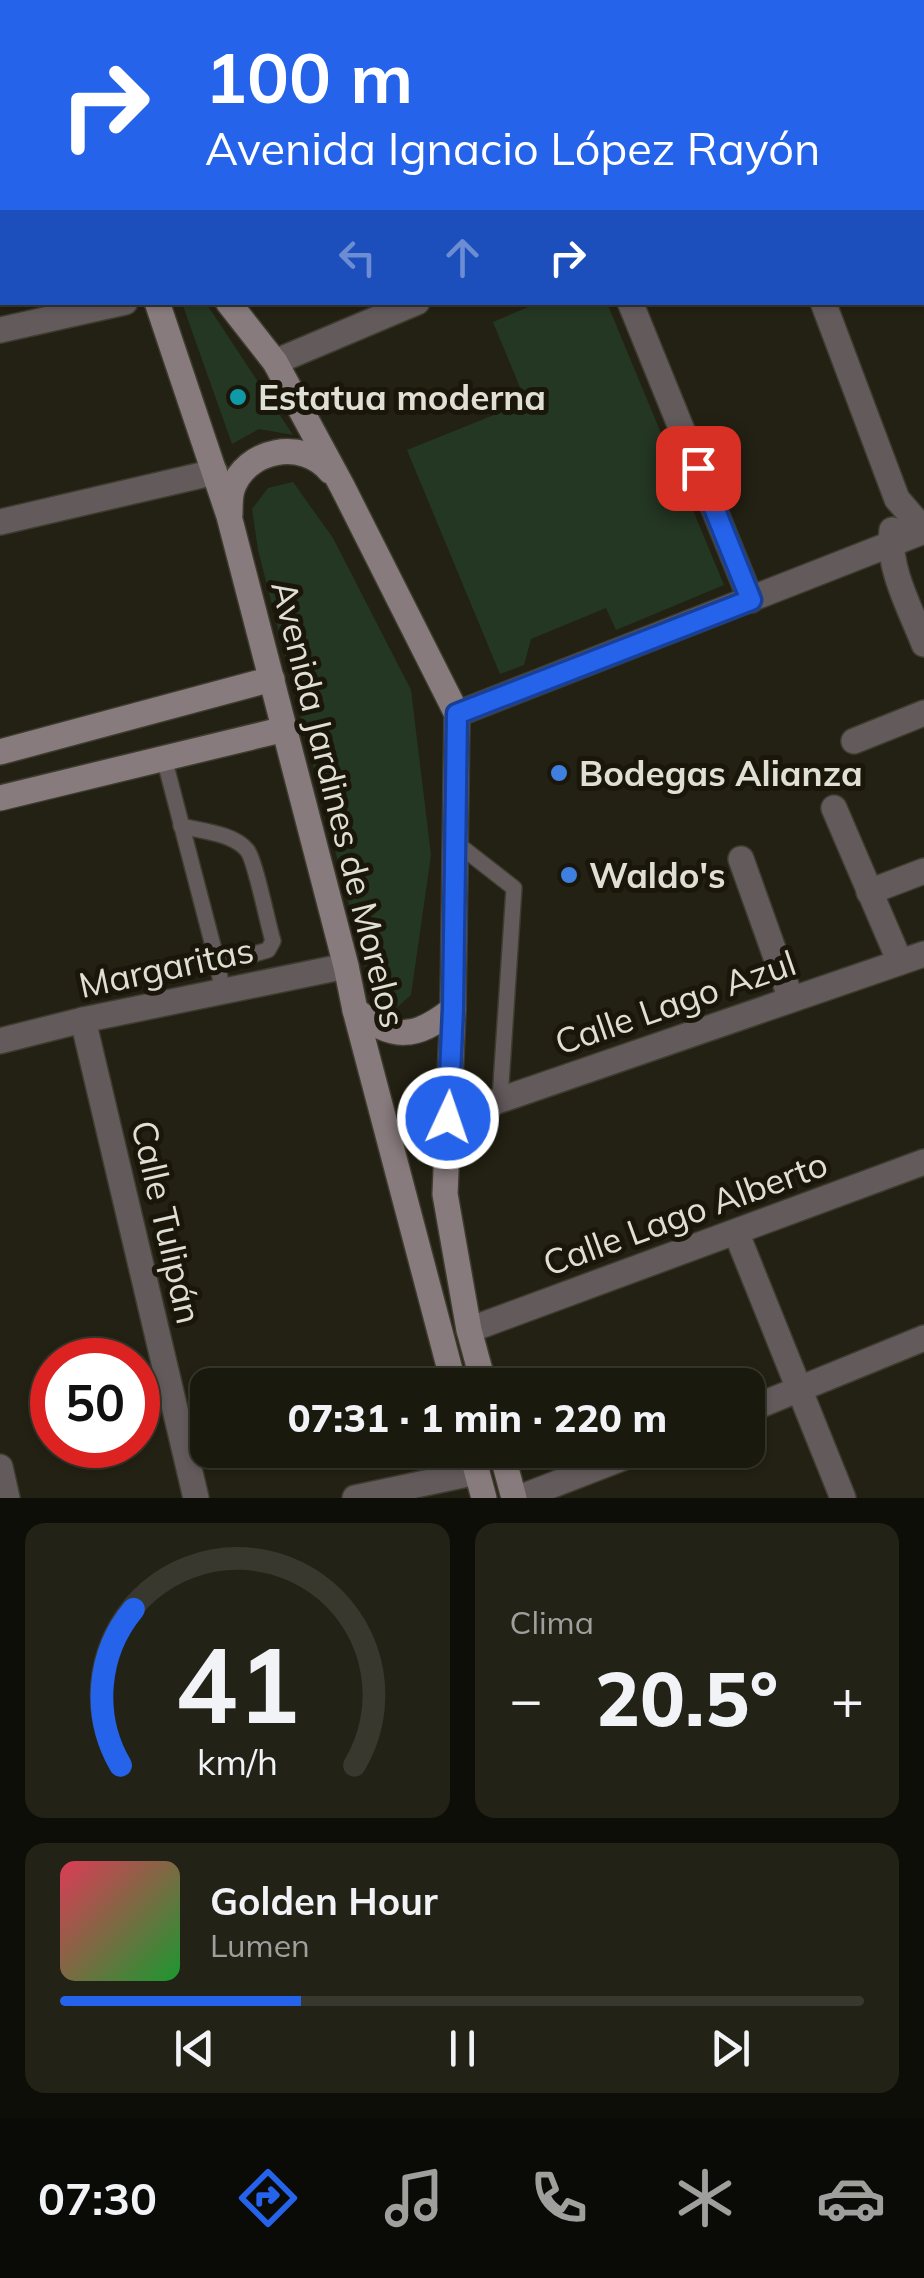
<!DOCTYPE html>
<html lang="es">
<meta charset="utf-8">
<style>
body{margin:0;font-family:Mulish,sans-serif;background:#232217;color:#f1f3f6;height:100vh;display:flex;flex-direction:column;font-size:38px;white-space:nowrap}
*{box-sizing:border-box;margin:0}
p{font-size:32px;color:#9fa09e}
.icon{flex:none;width:55px;height:55px;fill:none;stroke:currentColor;stroke-width:2;stroke-linecap:round;stroke-linejoin:round}
.map{position:relative;height:1498px;overflow:hidden}
.panel{display:flex;flex-direction:column;gap:25px;padding:25px;background:#0e0e08;flex:1}
.panel>*{flex:none}
.guide{position:absolute;left:0px;top:0px;width:925px;height:305px;box-shadow:0 2px 8px #0004,0 0 0 2px #38382e;background:#2563eb;color:#fff;overflow:hidden}
.speed{position:absolute;left:30px;top:1338px;display:flex;gap:20px;font-size:50px;font-weight:700;text-align:center}
.speed>*{display:grid;place-content:center;width:130px;height:130px;border-radius:50%;background:#1a190e;box-shadow:0 2px 8px #0004,0 0 0 2px #38382e;line-height:1}
.speed .limit{border:15px solid #d22;background:#fff;color:#111}
.pin{position:absolute;display:grid;place-items:center;width:85px;height:85px;color:#fff;margin:-42px;border-radius:20px;box-shadow:0 5px 15px #0006}
.me{position:absolute;width:110px;margin:-55px;rotate:3deg;stroke-linejoin:round;filter:drop-shadow(0 0 8px #0008)}
.turn{display:flex;align-items:center;gap:35px;height:210px;padding:0 40px;font-size:45px}
.turn .icon{width:130px;height:130px;stroke-width:2.5}
.turn b{display:block;font-size:70px;line-height:85px}
.lanes{display:flex;align-items:center;height:95px;padding:0 40px;background:#0003;justify-content:center;gap:50px;direction:ltr}
.lanes .off{opacity:.35}
.big{font-size:75px;font-weight:800;line-height:1.1}
.panel .card{flex:1;display:flex;flex-direction:column;justify-content:center;gap:15px;min-width:0;padding:0 35px;border-radius:20px;background:#232217}
.panel .dial{align-items:center;gap:0}
.dial svg{height:260px;overflow:visible;fill:none;stroke:#38382e;stroke-width:7;stroke-linecap:round;text-anchor:middle}
.dial text{fill:#f1f3f6;stroke:none}
.song{display:flex;align-items:center;gap:30px}
.cover{width:120px;height:120px;border-radius:15px;background:linear-gradient(135deg,hsl(350 70% 55%),hsl(130 70% 35%))}
.played{height:10px;border-radius:5px;background:linear-gradient(90deg,#2563eb 30%,#38382e 30%)}
.keys{display:flex;justify-content:space-around;direction:ltr}
.heat{display:flex;justify-content:space-between;align-items:center;font-size:55px;direction:ltr}
.panel .tiles{flex:1;display:grid;gap:25px;grid-template-columns:1fr 1fr}
.card:last-child{grid-column:span 2}
.trip{position:absolute;left:190px;top:1368px;width:575px;height:100px;border-radius:20px;background:#1a190e;box-shadow:0 2px 8px #0004,0 0 0 2px #38382e;font-weight:800;line-height:100px;text-align:center}
.tab-bar{display:flex;height:160px;justify-content:space-around;align-items:center;background:#0a0a06;color:#9fa09e}
.tab-bar .icon{width:70px;height:70px}
.tab-bar .on{color:#2563eb}
.tab-bar b{font-size:45px;color:#f1f3f6}
.map>svg:first-child{display:block}
.green{fill:#243723}
.lines{fill:none;stroke-linecap:round;stroke-linejoin:round}
.lane-casing{stroke:#3d3c2e;stroke-width:18}
.street-casing{stroke:#3d3c2e;stroke-width:28}
.secondary-casing{stroke:#3d3c2e;stroke-width:28}
.lane{stroke:#635a5c;stroke-width:15}
.street{stroke:#635a5c;stroke-width:25}
.secondary{stroke:#887b7e;stroke-width:25}
.route-casing{stroke:#184099;stroke-width:25}
.route{stroke:#2563eb;stroke-width:18}
.culture-dot{fill:#0f9aa8;stroke:#1a170a;stroke-width:4}
.shop-dot{fill:#3f7fe0;stroke:#1a170a;stroke-width:4}
.labels{text-anchor:middle;dominant-baseline:central;stroke-width:10;stroke-linejoin:round;paint-order:stroke}
.poi-label{font-size:35px;font-weight:bold;fill:#e0dfd6;stroke:#1a170a;text-anchor:start}
.street-label{font-size:35px;fill:#e0dfd6;stroke:#1a170a}
</style>
<div class="map">
<svg width="924" height="1498" viewBox="0 0 924 1498">
<rect width="100%" height="100%" fill="#232113"/>
<!-- green -->
<g class="green">
<path d="M540,302L607,303L724,585L616,630L606,608L531,639L524,665L500,674L407,450L526,402L493,322Z"/>
<path d="M182,303H206L293,435L259,429L232,444Z"/>
<path d="M293,482L333,538L411,690L431,855L411,995L394,1010L372,994L258,550L252,509L268,488Z"/>
</g>
<g class="lines">
<defs>
<g id="lane">
<path d="M164,758L218,965L222,990"/>
<path d="M181,826C201,831 233,833 247,850C255,859 268,925 273,941L268,950L218,965"/>
<path d="M455,842L514,888L500,1099"/>
</g>
<g id="street">
<path d="M362,0L363,2"/>
<path d="M699,2L706,0"/>
<path d="M922,14L924,18"/>
<path d="M0,108L2,107"/>
<path d="M0,145L2,144"/>
<path d="M630,302L751,600"/>
<path d="M823,302L897,499L924,530"/>
<path d="M0,330L125,302"/>
<path d="M275,362L417,302"/>
<path d="M0,522L215,472"/>
<path d="M892,530C887,568 911,610 924,644"/>
<path d="M457,714L924,531"/>
<path d="M854,741L924,713"/>
<path d="M834,808L900,962"/>
<path d="M741,859L791,999"/>
<path d="M869,892L924,871"/>
<path d="M83,1020L196,1498"/>
<path d="M0,1041L83,1020L346,966"/>
<path d="M448,1118L924,954"/>
<path d="M736,1232L843,1498"/>
<path d="M469,1330L924,1162"/>
<path d="M748,1410L924,1338"/>
<path d="M0,1467L7,1498"/>
<path d="M355,1498L477,1472"/>
<path d="M519,1498L643,1450"/>
</g>
<g id="secondary">
<path d="M75,0V2"/>
<path d="M117,0L118,2"/>
<path d="M157,302L229,516L346,966L355,1010L454,1385"/>
<path d="M228,302L275,362L342,486L457,714L453,1009L445,1194L469,1330L484,1385"/>
<path d="M230,514C230,507 230,497 232,490C245,449 303,438 330,471"/>
<path d="M0,752L272,679"/>
<path d="M0,798L285,729"/>
<path d="M355,1010C393,1040 415,1040 453,1009"/>
<path d="M471,1450L484,1498"/>
<path d="M501,1450L514,1498"/>
</g>
</defs>
<!-- lane casing -->
<use href="#lane" class="lane-casing"/>
<!-- street casing -->
<use href="#street" class="street-casing"/>
<!-- secondary casing -->
<use href="#secondary" class="secondary-casing"/>
<!-- lane -->
<use href="#lane" class="lane"/>
<!-- street -->
<use href="#street" class="street"/>
<!-- secondary -->
<use href="#secondary" class="secondary"/>
</g>
<g class="lines">
<defs>
<path id="route" d="M448,1118L453,1009L457,714L751,600L698,468"/>
</defs>
<!-- route casing -->
<use href="#route" class="route-casing"/>
<!-- route -->
<use href="#route" class="route"/>
</g>
<!-- markers -->
<circle class="culture-dot" cx="238" cy="397" r="10"/>
<g class="shop-dot">
<circle cx="559" cy="773" r="10"/>
<circle cx="569" cy="875" r="10"/>
</g>
<g class="labels">
<!-- poi labels -->
<g class="poi-label">
<text x="258" y="397">Estatua moderna</text>
<text x="579" y="773">Bodegas Alianza</text>
<text x="589" y="875">Waldo's</text>
</g>
<!-- street labels -->
<g class="street-label">
<text transform="translate(339 804) rotate(76)">Avenida Jardines de Morelos</text>
<text transform="translate(166 967) rotate(-12)">Margaritas</text>
<text transform="translate(675 1002) rotate(-19)">Calle Lago Azul</text>
<text transform="translate(685 1213) rotate(-20)">Calle Lago Alberto</text>
<text transform="translate(167 1222) rotate(77)">Calle Tulipán</text>
</g>
</g>
</svg>
<div class="speed"><div class="limit">50</div></div>
<div class="pin" style="left:698px;top:468px;background:#d93025"><svg class="icon" aria-label="arrive" viewBox="0 0 24 24"><path d="M6 21V4h12l-3 4 3 4H6"/></svg></div>
<svg class="me" style="left:448px;top:1118px" viewBox="-20 -20 40 40"><circle r="17" fill="#2563eb" stroke="#fff" stroke-width="3"/><path d="M0-11L8 9 0 5-8 9z" fill="#fff"/></svg>
<div class="trip">07:31 · 1 min · 220 m</div>
<div class="guide">
<div class="turn"><svg class="icon" aria-label="right" viewBox="0 0 24 24"><path d="M7 20v-9h11M14 6l5 5-5 5"/></svg><div><b>100 m</b>Avenida Ignacio López Rayón</div></div>
<div class="lanes"><svg class="icon off" aria-label="left" viewBox="0 0 24 24"><path d="M17 20v-9H6M10 6l-5 5 5 5"/></svg><svg class="icon off" aria-label="ahead" viewBox="0 0 24 24"><path d="M12 20V5M6 11l6-6 6 6"/></svg><svg class="icon" aria-label="right" viewBox="0 0 24 24"><path d="M7 20v-9h11M14 6l5 5-5 5"/></svg></div>
</div>
</div>
<section class="panel">
<div class="tiles">
<div class="card dial"><svg viewBox="0 0 100 80">
<path d="M14 69A42 42 0 1 1 86 69"/>
<path d="M14 69A42 42 0 0 1 18 21" stroke="#2563eb"/>
<text x="50" y="56" font-size="32" font-weight="700">41</text>
<text x="50" y="72" font-size="11">km/h</text>
</svg></div>
<div class="card"><p>Clima</p>
<div class="heat"><a>−</a><b class="big">20.5°</b><a>+</a></div>
</div>
<div class="card">
<div class="song"><i class="cover"></i><div><b>Golden Hour</b><p>Lumen</p></div></div>
<div class="played"></div>
<div class="keys"><svg class="icon" aria-label="previous" viewBox="0 0 24 24"><path d="M18 5L8 12l10 7zM5 5v14"/></svg><svg class="icon" aria-label="pause" viewBox="0 0 24 24"><path d="M8 5v14M16 5v14"/></svg><svg class="icon" aria-label="next" viewBox="0 0 24 24"><path d="M6 5l10 7-10 7zM19 5v14"/></svg></div>
</div>
</div>
</section>
<nav class="tab-bar">
<b>07:30</b>
<svg class="icon on" aria-label="directions" viewBox="0 0 24 24"><path d="M12 3l9 9-9 9-9-9zM9 14v-3h6M13 9l2 2-2 2"/></svg>
<svg class="icon" aria-label="music" viewBox="0 0 24 24"><path d="M9 18V5l10-2v13"/><circle cx="6" cy="18" r="3"/><circle cx="16" cy="16" r="3"/></svg>
<svg class="icon" aria-label="phone" viewBox="0 0 24 24"><path d="M5 4h4l2 5-3 2q2 4 5 5l2-3 5 2v4C11 20 4 13 5 4z"/></svg>
<svg class="icon" aria-label="climate" viewBox="0 0 24 24"><path d="M12 3v18M4 7l16 10M4 17L20 7"/></svg>
<svg class="icon" aria-label="car" viewBox="0 0 24 24"><path d="M5 17H2v-5l4-1 3-4h7l3 4 3 1v5h-3M9 17h6M6 11h13"/><circle cx="7" cy="17" r="2"/><circle cx="17" cy="17" r="2"/></svg>
</nav>
